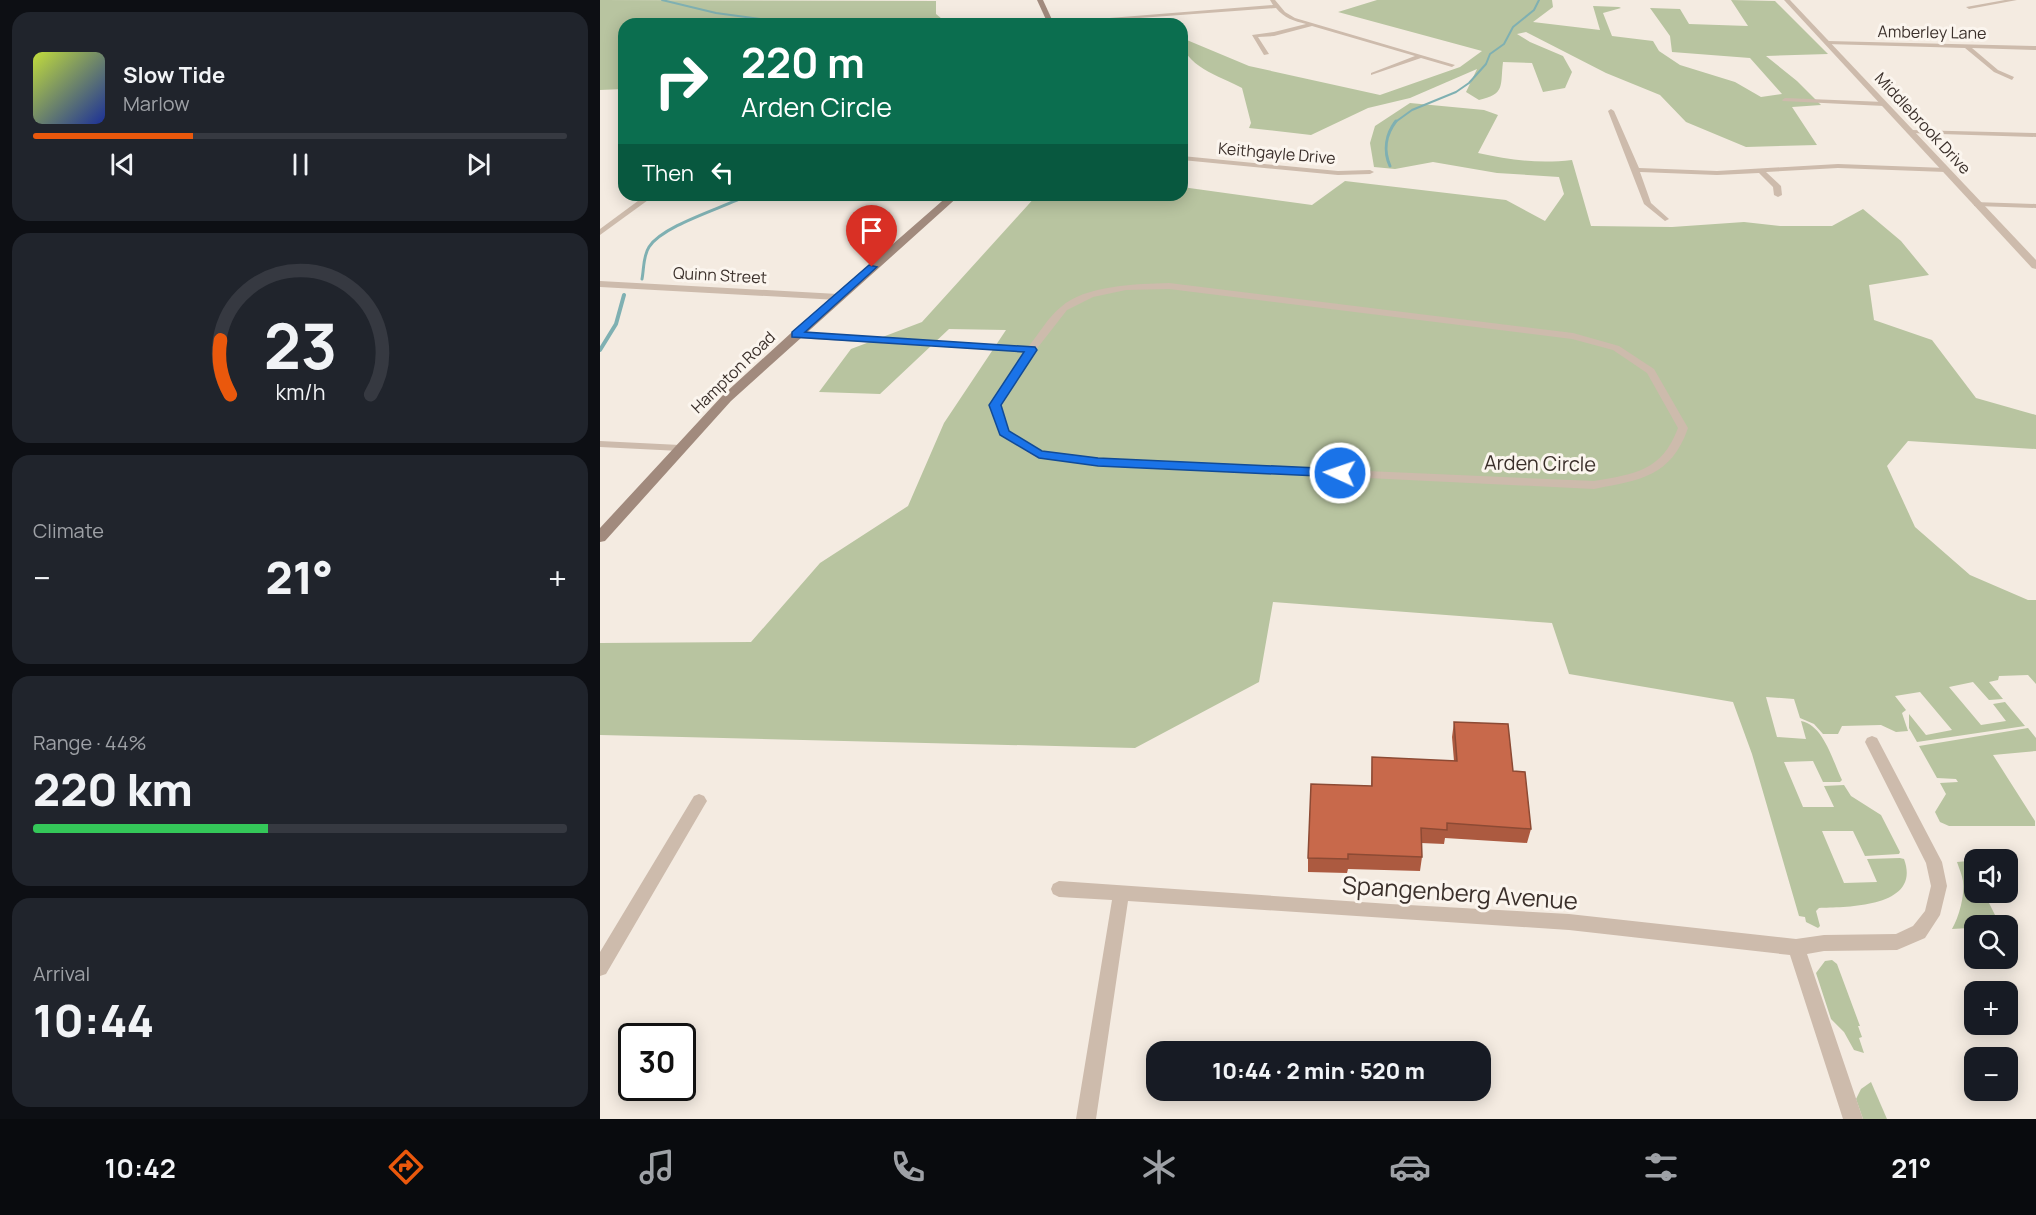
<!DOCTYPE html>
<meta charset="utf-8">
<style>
body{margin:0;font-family:Manrope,sans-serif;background:#20242c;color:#f1f3f6;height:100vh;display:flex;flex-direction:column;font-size:22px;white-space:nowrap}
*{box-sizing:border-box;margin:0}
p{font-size:20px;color:#9ea1a6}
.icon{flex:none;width:33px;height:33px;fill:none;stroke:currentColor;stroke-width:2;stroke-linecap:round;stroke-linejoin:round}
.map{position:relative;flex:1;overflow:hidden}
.details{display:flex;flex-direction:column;gap:12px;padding:12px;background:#0d0f14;width:600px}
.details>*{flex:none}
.guide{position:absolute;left:18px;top:18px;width:570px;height:183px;border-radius:18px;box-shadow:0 3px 15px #0003;background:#0b6e4f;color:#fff;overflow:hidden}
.tools{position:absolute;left:1364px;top:849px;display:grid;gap:12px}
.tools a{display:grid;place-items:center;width:54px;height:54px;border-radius:12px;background:#171b24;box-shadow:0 3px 15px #0003;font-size:30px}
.speed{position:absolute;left:18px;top:1023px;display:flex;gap:12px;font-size:30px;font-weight:700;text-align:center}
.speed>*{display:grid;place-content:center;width:78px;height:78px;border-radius:50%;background:#171b24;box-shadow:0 3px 15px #0003;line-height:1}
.speed .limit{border:3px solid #111;border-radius:9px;background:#fff;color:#111}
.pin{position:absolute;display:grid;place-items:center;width:51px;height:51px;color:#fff;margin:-62px -26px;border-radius:50% 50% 50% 0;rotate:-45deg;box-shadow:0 0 6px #0007}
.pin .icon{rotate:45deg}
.me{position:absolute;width:66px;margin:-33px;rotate:273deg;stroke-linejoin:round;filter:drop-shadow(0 0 4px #0008)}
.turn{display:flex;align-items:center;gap:21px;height:126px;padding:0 24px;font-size:27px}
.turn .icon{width:78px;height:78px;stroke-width:2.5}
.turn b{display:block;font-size:42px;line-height:51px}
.then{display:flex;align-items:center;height:57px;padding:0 24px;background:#0003;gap:12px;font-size:22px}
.big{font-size:45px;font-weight:800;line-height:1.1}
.details .tile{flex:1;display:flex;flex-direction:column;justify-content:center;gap:9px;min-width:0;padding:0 21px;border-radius:18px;background:#20242c}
.details .dial{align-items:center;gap:0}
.dial svg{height:156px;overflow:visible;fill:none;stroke:#363941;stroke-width:7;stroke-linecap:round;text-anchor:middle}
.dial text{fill:#f1f3f6;stroke:none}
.song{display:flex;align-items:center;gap:18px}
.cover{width:72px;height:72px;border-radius:9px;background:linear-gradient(135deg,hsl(70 70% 55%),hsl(230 70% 35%))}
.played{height:6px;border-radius:3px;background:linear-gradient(90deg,#ea580c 30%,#363941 30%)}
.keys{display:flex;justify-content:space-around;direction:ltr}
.heat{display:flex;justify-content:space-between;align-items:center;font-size:33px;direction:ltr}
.charge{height:9px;border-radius:4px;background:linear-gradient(90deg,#34c759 44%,#363941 0)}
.trip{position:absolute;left:546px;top:1041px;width:345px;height:60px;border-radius:18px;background:#171b24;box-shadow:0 3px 15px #0003;font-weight:800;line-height:60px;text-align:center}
.tab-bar{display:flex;height:96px;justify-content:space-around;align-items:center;background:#090b0e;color:#9ea1a6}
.tab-bar .icon{width:42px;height:42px}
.tab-bar .current{color:#ea580c}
.tab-bar b{font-size:27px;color:#f1f3f6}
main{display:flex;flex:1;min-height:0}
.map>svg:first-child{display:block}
.green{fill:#b8c4a0}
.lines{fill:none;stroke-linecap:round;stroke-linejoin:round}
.stream-far2{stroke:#7fb0b2;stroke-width:2}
.stream-far1{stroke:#7fb0b2;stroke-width:3}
.stream{stroke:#7fb0b2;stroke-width:4}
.minor{fill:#cdbbac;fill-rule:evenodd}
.tertiary{fill:#cdbbac;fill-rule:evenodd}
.secondary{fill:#a18a7d;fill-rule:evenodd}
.wall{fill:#ac5a40}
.building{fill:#c8694b;stroke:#8c4a34;stroke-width:1.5}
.route{fill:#1a73e8;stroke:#114b97;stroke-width:1.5}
.labels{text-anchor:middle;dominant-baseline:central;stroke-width:6;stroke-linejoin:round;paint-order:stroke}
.far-street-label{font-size:16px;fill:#3b302b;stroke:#fbf5ee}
.street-label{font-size:20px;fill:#3b302b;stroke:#fbf5ee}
.near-street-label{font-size:24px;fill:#3b302b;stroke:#fbf5ee}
</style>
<main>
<section class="details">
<div class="tile">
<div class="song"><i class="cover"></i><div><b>Slow Tide</b><p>Marlow</p></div></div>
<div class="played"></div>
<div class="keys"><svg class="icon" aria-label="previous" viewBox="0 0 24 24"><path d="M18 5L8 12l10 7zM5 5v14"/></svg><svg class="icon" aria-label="pause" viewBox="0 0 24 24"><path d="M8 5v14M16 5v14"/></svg><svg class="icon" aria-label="next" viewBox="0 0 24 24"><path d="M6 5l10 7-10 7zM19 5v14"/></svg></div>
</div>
<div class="tile dial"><svg viewBox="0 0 100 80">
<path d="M14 69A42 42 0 1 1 86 69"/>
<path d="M14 69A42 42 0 0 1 9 41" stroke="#ea580c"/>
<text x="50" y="56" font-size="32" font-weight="700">23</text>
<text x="50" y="72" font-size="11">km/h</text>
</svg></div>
<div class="tile"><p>Climate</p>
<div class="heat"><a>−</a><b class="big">21°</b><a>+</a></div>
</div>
<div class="tile"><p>Range · 44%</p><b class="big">220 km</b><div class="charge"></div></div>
<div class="tile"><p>Arrival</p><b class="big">10:44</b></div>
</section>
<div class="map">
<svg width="1436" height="1119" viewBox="0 0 1436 1119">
<rect width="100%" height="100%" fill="#f4ebe1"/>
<!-- green -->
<g class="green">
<path d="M0,0L336,1V14L348,24H24V89L0,90Z"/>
<path d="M777,0H952L953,7L933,22L1000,30L993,6L1019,7L1021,8L1003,13L1012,36L1053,41L1059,51L1080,65L1135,82L1161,97L1182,94L1150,58L1072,52L1070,36L1050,8L1080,9L1089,24L1148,26L1131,0L1175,1L1228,54L1166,56L1197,81L1221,105L1192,107L1217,145L1146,147L1086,122L1060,95L1006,73L926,32L917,34L930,42L963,56L972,72L965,88L943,92L932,63L903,62C900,85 906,94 879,100L866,92L877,69L810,98L768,108L711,135L649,128L651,123L642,88C620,76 582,66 582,38L649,66L780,95L860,67L882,51L738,12Z"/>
<path d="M810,103L884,110L898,115L878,153C910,160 939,164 972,160L991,226L1072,227L1144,222L1180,226H1232L1263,209L1301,241L1329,275L1269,285L1274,320L1332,340L1376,398L1436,415V449L1308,441L1287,466L1315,527L1370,575L1428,600H1436V684L1428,675L1399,676L1398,680L1389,682L1403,699L1389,700L1373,682L1349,687L1381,725L1406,721L1393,704L1405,702L1425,726L1317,742L1309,728V714L1326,735L1352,730L1320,692L1295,696L1306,710L1302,713L1308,731L1296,732L1281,725L1242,726L1238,734H1223L1214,724L1200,718L1194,699L1166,697L1177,737L1206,739L1201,721C1224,725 1233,762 1242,780L1240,782H1223L1213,761L1184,762L1203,807H1234L1224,786L1244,785L1251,796L1281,815L1300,852L1299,854L1265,856L1253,831H1222L1244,883L1277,882L1267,859L1300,858L1304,859C1322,908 1247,907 1219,908L1216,911L1220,926L1218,928L1206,922L1205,917L1199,916L1152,754L1133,702L969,674L952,623L673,602L659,682L535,748L0,735V643L151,642L220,563L308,506L344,423L406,330L349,329L280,394L219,392L251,349L322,322L437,195H582V187L712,205L745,181L906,200L945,221L964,194L959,177L897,173L833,162L795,169L774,167L770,143L775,126Z"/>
<path d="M1428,728L1436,738V751L1393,755L1435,821V826H1349L1340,822L1335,812L1346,794L1340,783L1358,782L1356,779L1337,778L1319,746Z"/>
<path d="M1368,861L1374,874V892L1384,893L1400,925L1374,926V938L1369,928L1352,929C1359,917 1365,895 1363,881C1362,875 1359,868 1357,862Z"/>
<path d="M1232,960L1237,964L1260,1026H1258L1262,1037L1259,1038L1264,1053L1254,1050L1244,1032L1231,1019L1216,973L1225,961Z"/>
<path d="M1271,1082L1287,1119H1263L1256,1099L1261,1089Z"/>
</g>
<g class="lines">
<!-- stream-far2 -->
<g class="stream-far2">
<path d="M62,0L116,13L196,24"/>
<path d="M794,123L812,110L856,92L869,83L886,64L890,54L904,44L913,27L934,10L939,0"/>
</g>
<!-- stream-far1 -->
<g class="stream-far1">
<path d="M790,166C783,150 786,134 796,121"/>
<path d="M42,279C44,269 43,256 49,247C63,225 123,208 148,195"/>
</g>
<!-- stream -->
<path class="stream" d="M0,350L16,324L24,295"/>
<!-- minor -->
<g class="minor">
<path d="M670,0H675L685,12L695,18L855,65L852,67L821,58L771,75V73L815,56L712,26L674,36L658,37L669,54L664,55L652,35L674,32L706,24C694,21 684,18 676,8L458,24L447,23L673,5Z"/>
<path d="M1405,0H1417L1369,9L1366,7Z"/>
<path d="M1228,41L1436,46V50L1372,48L1398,70L1414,77L1412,80L1394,72L1365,48L1226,44Z"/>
<path d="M1185,98L1284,102L1287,104L1284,106L1183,101L1182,100Z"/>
<path d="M1011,109L1014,111L1039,168L1117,171L1238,164L1346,168L1350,170L1346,172L1238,168L1166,172L1181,186L1182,195L1178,197L1174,195L1173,187L1159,173L1117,175L1040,172L1051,203L1069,219L1065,221L1044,204L1008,111Z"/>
<path d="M1311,130L1436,133V137L1309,133L1308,132Z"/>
<path d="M582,156L738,171L770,170L774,172L770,174L738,175L582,160Z"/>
<path d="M46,195H55L0,235V229Z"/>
<path d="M1374,202L1436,204V208L1377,206H1374Z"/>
<path d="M0,281L238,294L242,297L238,300L0,287Z"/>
<path d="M569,283L973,333L1019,346L1054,369L1088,428C1071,477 1040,480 994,489L498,465L435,457L400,435L390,405L425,352L195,338L190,335L195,332L428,347C439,334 448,317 461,307C485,285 538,284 569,283ZM569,289L972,339L1013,350L1047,373L1078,428C1062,471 1035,474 994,481L498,459L442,452L409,431L400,405L435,351L467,310L493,297L526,290Z"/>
<path d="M0,441L80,445L85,448L80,451L0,447Z"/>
<path d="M1272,736L1277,738L1342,862L1347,886L1340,915L1325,938L1297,950L1224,951L1207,954L1263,1119H1243L1190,955L969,930L528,901L496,1119H476L512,900L459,897L453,894L451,889L453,884L459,881L790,904L969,914L1196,939L1224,935L1296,934L1313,926L1325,911L1331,886L1326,863L1265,742L1267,738Z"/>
<path d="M99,794L104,796L107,801L104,806L6,974L0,976V952L94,796Z"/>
</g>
<!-- tertiary -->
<path class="tertiary" d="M1184,0H1190L1436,260V269L1432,268Z"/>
<!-- secondary -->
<g class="secondary">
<path d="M437,0H443L454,24H448Z"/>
<path d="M349,195H360L131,401L5,541L0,542V528L123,395L191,333Z"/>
</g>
</g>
<!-- wall -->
<path class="wall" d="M854,722L913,771L931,829L927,843L845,838L844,844L821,843L822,857L820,871L748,869L747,873L708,872V858L771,786L772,757L854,761L852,737Z"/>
<!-- building -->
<path class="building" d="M854,722L908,724L913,771L925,772L931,829L847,823V830L821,828L822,857L748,854V859L708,858L711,784L772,786V757L857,761Z"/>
<!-- route -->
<path class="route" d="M269,265L277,267L205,332L435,347L437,350L401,405L409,431L442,451L498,458L740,469L746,473L740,477L498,466L439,458L400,435L389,405L424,352L192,337V332Z"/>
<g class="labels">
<!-- far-street labels -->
<g class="far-street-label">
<text transform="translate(1332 32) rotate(1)">Amberley Lane</text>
<text transform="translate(1323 123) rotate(47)">Middlebrook Drive</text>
<text transform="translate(677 153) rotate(5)">Keithgayle Drive</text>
<text transform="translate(120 275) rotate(3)">Quinn Street</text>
<text transform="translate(133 372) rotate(-44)">Hampton Road</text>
</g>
<!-- street labels -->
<g class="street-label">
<text transform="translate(940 463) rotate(1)">Arden Circle</text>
</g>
<!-- near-street labels -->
<g class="near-street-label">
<text transform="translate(860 892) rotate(4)">Spangenberg Avenue</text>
</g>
</g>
</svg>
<div class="tools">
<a><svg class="icon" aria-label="sound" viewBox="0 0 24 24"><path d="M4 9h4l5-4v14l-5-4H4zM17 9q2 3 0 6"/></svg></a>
<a><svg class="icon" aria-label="search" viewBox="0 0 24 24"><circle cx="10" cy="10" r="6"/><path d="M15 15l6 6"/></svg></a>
<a>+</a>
<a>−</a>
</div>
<div class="speed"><div class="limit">30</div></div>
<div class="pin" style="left:272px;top:267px;background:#d93025"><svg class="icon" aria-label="arrive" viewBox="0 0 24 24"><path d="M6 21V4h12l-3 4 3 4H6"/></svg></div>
<svg class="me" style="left:740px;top:473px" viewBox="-20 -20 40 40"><circle r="17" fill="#1a73e8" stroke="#fff" stroke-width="3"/><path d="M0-11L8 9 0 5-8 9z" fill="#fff"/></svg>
<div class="trip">10:44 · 2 min · 520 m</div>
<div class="guide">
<div class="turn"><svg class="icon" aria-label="right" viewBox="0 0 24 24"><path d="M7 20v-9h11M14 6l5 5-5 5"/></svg><div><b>220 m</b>Arden Circle</div></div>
<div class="then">Then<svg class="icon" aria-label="left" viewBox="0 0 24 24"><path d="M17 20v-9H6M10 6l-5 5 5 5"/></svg></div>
</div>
</div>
</main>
<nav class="tab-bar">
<b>10:42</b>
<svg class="icon current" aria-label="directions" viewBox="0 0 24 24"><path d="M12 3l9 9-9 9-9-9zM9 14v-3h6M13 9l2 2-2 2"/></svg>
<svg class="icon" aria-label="music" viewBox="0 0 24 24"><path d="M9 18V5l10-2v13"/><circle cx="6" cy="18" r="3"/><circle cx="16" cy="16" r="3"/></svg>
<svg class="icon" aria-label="phone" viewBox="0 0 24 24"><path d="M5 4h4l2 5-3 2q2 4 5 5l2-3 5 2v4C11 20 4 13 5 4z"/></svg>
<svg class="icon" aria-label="climate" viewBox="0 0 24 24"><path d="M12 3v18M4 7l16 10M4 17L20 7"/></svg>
<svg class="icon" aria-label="car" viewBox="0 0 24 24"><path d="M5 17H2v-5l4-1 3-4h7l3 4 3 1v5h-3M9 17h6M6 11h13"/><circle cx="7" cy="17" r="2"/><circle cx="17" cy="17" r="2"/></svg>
<svg class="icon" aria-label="filters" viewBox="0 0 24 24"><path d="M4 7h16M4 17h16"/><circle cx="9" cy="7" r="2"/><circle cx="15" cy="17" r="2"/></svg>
<b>21°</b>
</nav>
